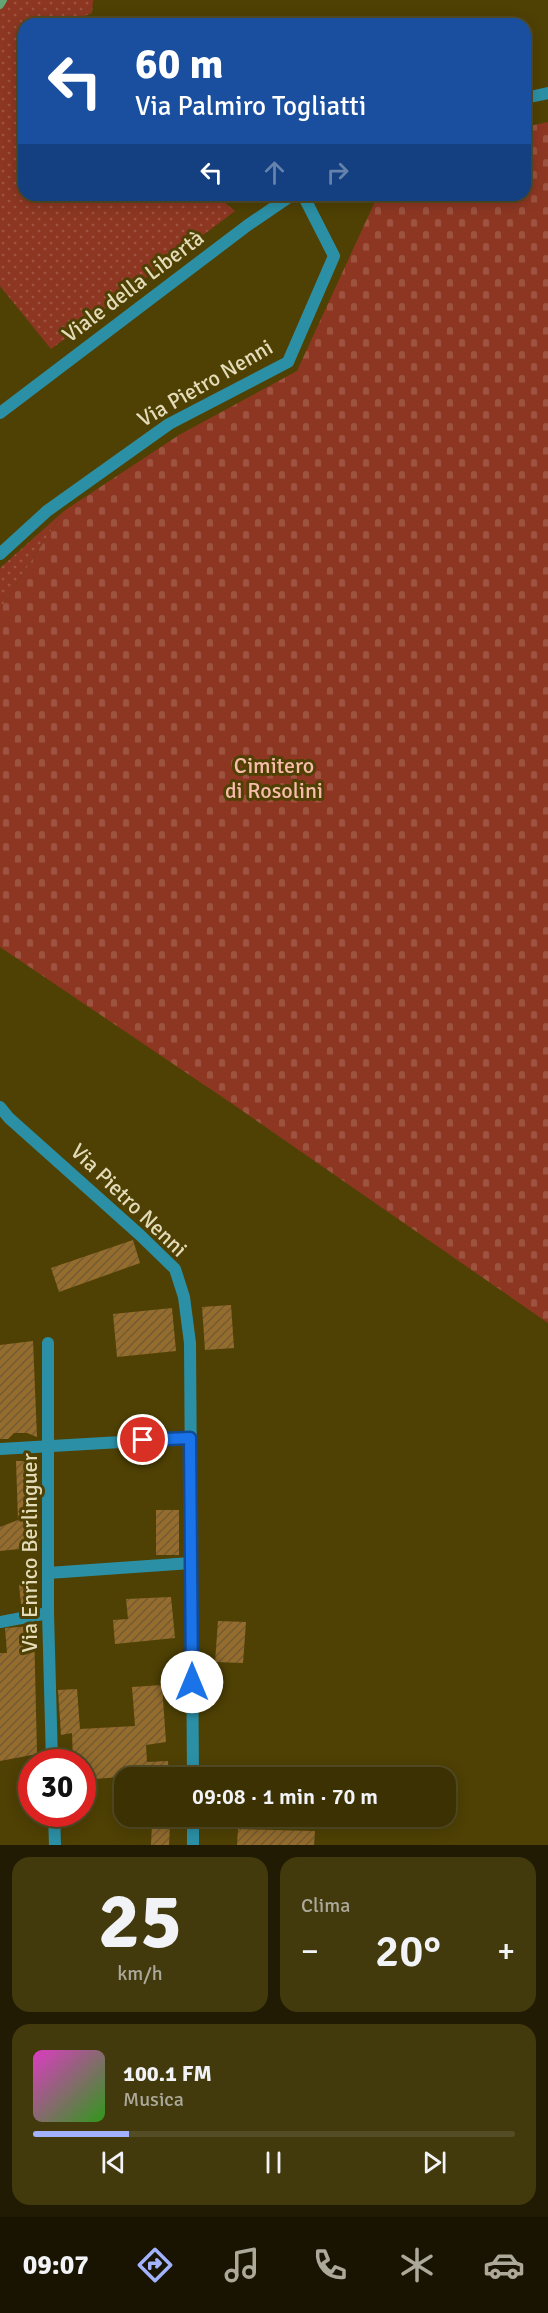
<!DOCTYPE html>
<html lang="it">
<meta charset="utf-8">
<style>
body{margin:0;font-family:Signika,sans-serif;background:#42390d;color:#f1f3f6;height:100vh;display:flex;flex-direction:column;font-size:22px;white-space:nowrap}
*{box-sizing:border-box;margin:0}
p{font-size:20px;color:#aca99a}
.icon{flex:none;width:33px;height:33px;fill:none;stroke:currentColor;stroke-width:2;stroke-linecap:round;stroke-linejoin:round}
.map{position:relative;height:1845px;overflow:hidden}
.drawer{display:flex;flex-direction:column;gap:12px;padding:12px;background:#201b02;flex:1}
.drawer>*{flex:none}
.guide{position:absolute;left:18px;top:18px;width:513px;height:183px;border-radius:18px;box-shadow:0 3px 15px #0003,0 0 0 2px #544c25;background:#1a4fa0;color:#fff;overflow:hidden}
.speed{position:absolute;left:18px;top:1749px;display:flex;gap:12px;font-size:30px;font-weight:700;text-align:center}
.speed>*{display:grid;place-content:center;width:78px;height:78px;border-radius:50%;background:#3b3103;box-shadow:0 3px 15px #0003,0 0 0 2px #544c25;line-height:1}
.speed .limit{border:9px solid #d22;background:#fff;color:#111}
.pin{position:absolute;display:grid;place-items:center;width:51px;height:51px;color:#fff;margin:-26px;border:3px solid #fff;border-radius:50%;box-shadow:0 2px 6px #0007}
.me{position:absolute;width:66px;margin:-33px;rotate:0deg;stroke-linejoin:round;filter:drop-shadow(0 0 4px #0008)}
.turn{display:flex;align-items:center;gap:21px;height:126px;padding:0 18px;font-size:27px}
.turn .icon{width:78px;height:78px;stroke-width:2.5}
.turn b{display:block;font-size:42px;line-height:51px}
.lanes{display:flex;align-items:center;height:57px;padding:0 18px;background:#0003;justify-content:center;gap:30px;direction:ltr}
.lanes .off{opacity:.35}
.big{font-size:45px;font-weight:600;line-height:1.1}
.drawer .widget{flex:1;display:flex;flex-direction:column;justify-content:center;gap:9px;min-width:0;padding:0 21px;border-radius:18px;background:#42390d}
.drawer .dial{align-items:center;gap:0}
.dial b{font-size:78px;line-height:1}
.song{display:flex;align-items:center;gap:18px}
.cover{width:72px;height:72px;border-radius:9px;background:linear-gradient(135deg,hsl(310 70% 55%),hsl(110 70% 35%))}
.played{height:6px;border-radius:3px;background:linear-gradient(90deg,#a3b2fd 20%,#544c25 20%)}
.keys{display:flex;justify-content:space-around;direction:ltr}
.heat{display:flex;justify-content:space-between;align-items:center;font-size:33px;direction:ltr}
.drawer .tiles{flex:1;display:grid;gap:12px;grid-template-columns:1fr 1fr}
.widget:last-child{grid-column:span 2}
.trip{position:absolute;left:114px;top:1767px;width:342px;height:60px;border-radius:18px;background:#3b3103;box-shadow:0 3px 15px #0003,0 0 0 2px #544c25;font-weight:600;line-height:60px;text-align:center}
.tabs{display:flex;height:96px;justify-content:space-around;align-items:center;background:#181401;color:#aca99a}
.tabs .icon{width:42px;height:42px}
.tabs .active{color:#a3b2fd}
.tabs b{font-size:27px;color:#f1f3f6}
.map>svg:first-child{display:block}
.grass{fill:url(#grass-dots)}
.cemetery{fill:url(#cemetery-stones)}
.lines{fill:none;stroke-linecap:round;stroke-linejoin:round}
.stream{stroke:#64a475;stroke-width:8}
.building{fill:url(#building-hatch)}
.service{stroke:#2b90a6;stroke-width:12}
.minor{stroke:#2b90a6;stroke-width:12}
.tertiary{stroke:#2b90a6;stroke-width:12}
.route-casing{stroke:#114b97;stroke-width:15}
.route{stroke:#1a73e8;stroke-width:10}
.labels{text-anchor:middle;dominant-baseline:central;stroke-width:6;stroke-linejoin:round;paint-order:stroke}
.street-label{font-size:22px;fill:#e4dbb8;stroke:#4f4104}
.park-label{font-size:22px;fill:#f7bcac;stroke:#4f4104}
</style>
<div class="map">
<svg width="548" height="1845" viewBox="0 0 548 1845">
<defs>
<pattern id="grass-dots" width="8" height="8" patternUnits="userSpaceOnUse" patternTransform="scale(1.5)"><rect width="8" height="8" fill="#8d3722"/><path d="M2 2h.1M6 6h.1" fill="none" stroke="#9d5340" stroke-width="1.8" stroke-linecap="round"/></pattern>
<pattern id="cemetery-stones" width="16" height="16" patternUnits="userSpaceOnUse" patternTransform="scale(1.5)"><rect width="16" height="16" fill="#8d3722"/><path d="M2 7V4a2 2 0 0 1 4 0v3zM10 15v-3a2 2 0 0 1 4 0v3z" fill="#9d5340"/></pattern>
<pattern id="building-hatch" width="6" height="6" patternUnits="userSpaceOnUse" patternTransform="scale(1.5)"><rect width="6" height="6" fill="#946c2d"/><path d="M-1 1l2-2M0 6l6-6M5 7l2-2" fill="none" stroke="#745b31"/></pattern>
</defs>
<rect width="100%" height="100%" fill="#4f4104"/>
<!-- grass -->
<g class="grass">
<path d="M0,0H93L92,13L64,24H24V195H215L235,211L51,349L0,286Z"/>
<path d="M64,511L0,609V568Z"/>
</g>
<!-- cemetery -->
<path class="cemetery" d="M548,122V1323L234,1105L0,947V609L64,511L179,435L297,371L378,195H525V127Z"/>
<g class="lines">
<!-- stream -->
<path class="stream" d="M0,5L3,0"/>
</g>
<!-- building -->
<g class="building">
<path d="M133,1240L140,1263L59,1292L51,1268Z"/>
<path d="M231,1305L234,1348L205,1350L202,1307Z"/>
<path d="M172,1308L176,1351L117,1357L113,1314Z"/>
<path d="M33,1341L37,1437L27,1433H14L8,1439H0V1345Z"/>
<path d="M16,1461H36L39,1547L0,1551V1527L18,1520Z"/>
<rect x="156" y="1510" width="23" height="45"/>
<path d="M33,1583L36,1602L21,1604L19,1585Z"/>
<path d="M171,1597L175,1638L115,1644L113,1620L128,1619L126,1599Z"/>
<path d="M218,1621L246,1622L243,1663L215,1662Z"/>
<path d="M34,1626L37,1754L0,1761V1653H7L5,1628Z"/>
<path d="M162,1685L166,1742L146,1745L147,1762L168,1761L169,1778H124L123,1796L120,1777L82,1780V1762H73L72,1733L61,1735L58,1690L77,1689L80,1729L135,1726L132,1687Z"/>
<rect x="213" y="1765" width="27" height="13"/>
<path d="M366,1768L434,1772V1778H366Z"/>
<path d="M152,1824L170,1826L169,1845H151Z"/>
<path d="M238,1829L315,1831L314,1845H237Z"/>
</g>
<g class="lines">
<!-- service -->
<path class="service" d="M279,1816L394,1819"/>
<!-- minor -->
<g class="minor">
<path d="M0,554L47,511L169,424L288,362L334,256L303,195"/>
<path d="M0,1107L9,1118L140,1235L175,1269L184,1297L190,1343L193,1778"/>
<path d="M48,1343V1613L52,1762"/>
<path d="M0,1449L190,1438"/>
<path d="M48,1573L191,1563"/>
<path d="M0,1622L48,1613"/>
<path d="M54,1814L55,1845"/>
<path d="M193,1816V1845"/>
</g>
<!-- tertiary -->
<g class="tertiary">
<path d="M525,98L548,93"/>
<path d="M0,413L248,225L292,195"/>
</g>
</g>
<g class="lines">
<defs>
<path id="route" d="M143,1440L190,1438L192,1682"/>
</defs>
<!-- route casing -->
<use href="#route" class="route-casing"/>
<!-- route -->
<use href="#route" class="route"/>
</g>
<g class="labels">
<!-- street labels -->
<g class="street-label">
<text transform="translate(133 286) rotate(-37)">Viale della Libertà</text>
<text transform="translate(205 383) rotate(-30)">Via Pietro Nenni</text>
<text transform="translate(129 1200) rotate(44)">Via Pietro Nenni</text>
<text transform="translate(29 1553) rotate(-90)">Via Enrico Berlinguer</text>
</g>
<!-- park labels -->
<g class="park-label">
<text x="274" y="765">Cimitero<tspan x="274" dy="25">di Rosolini</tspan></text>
</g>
</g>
</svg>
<div class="speed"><div class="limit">30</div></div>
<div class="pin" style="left:143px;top:1440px;background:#d93025"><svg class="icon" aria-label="arrive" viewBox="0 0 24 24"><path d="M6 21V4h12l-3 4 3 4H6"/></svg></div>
<svg class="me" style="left:192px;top:1682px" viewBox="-20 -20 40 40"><circle r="19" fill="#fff"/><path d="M0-13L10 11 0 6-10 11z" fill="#1a73e8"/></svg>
<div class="trip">09:08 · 1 min · 70 m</div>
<div class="guide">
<div class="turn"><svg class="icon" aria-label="left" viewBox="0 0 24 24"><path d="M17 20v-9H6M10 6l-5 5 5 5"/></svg><div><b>60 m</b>Via Palmiro Togliatti</div></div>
<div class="lanes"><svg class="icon" aria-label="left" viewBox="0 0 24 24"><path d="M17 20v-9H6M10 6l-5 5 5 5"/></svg><svg class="icon off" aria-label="ahead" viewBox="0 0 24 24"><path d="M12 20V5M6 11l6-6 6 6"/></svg><svg class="icon off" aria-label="right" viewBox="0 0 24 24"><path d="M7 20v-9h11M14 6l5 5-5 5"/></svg></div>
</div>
</div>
<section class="drawer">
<div class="tiles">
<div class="widget dial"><b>25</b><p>km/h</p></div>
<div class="widget"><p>Clima</p>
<div class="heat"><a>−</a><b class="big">20°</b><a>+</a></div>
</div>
<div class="widget">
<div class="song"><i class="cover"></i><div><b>100.1 FM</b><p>Musica</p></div></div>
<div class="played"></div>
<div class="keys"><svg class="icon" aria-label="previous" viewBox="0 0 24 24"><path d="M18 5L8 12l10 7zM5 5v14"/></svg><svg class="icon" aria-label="pause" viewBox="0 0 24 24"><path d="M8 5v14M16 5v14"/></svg><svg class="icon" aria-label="next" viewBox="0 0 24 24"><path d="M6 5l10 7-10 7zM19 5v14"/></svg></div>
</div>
</div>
</section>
<nav class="tabs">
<b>09:07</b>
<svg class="icon active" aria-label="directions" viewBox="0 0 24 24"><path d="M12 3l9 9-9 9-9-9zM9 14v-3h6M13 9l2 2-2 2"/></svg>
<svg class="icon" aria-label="music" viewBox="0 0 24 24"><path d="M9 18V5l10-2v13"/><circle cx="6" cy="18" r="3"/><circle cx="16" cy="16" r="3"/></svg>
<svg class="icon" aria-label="phone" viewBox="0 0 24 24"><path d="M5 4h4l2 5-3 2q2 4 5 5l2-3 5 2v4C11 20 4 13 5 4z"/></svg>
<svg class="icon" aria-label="climate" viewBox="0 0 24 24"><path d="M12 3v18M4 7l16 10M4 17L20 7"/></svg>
<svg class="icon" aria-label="car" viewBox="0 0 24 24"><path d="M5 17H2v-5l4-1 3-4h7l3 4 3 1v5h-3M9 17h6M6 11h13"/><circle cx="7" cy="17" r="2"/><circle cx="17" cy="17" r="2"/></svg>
</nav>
